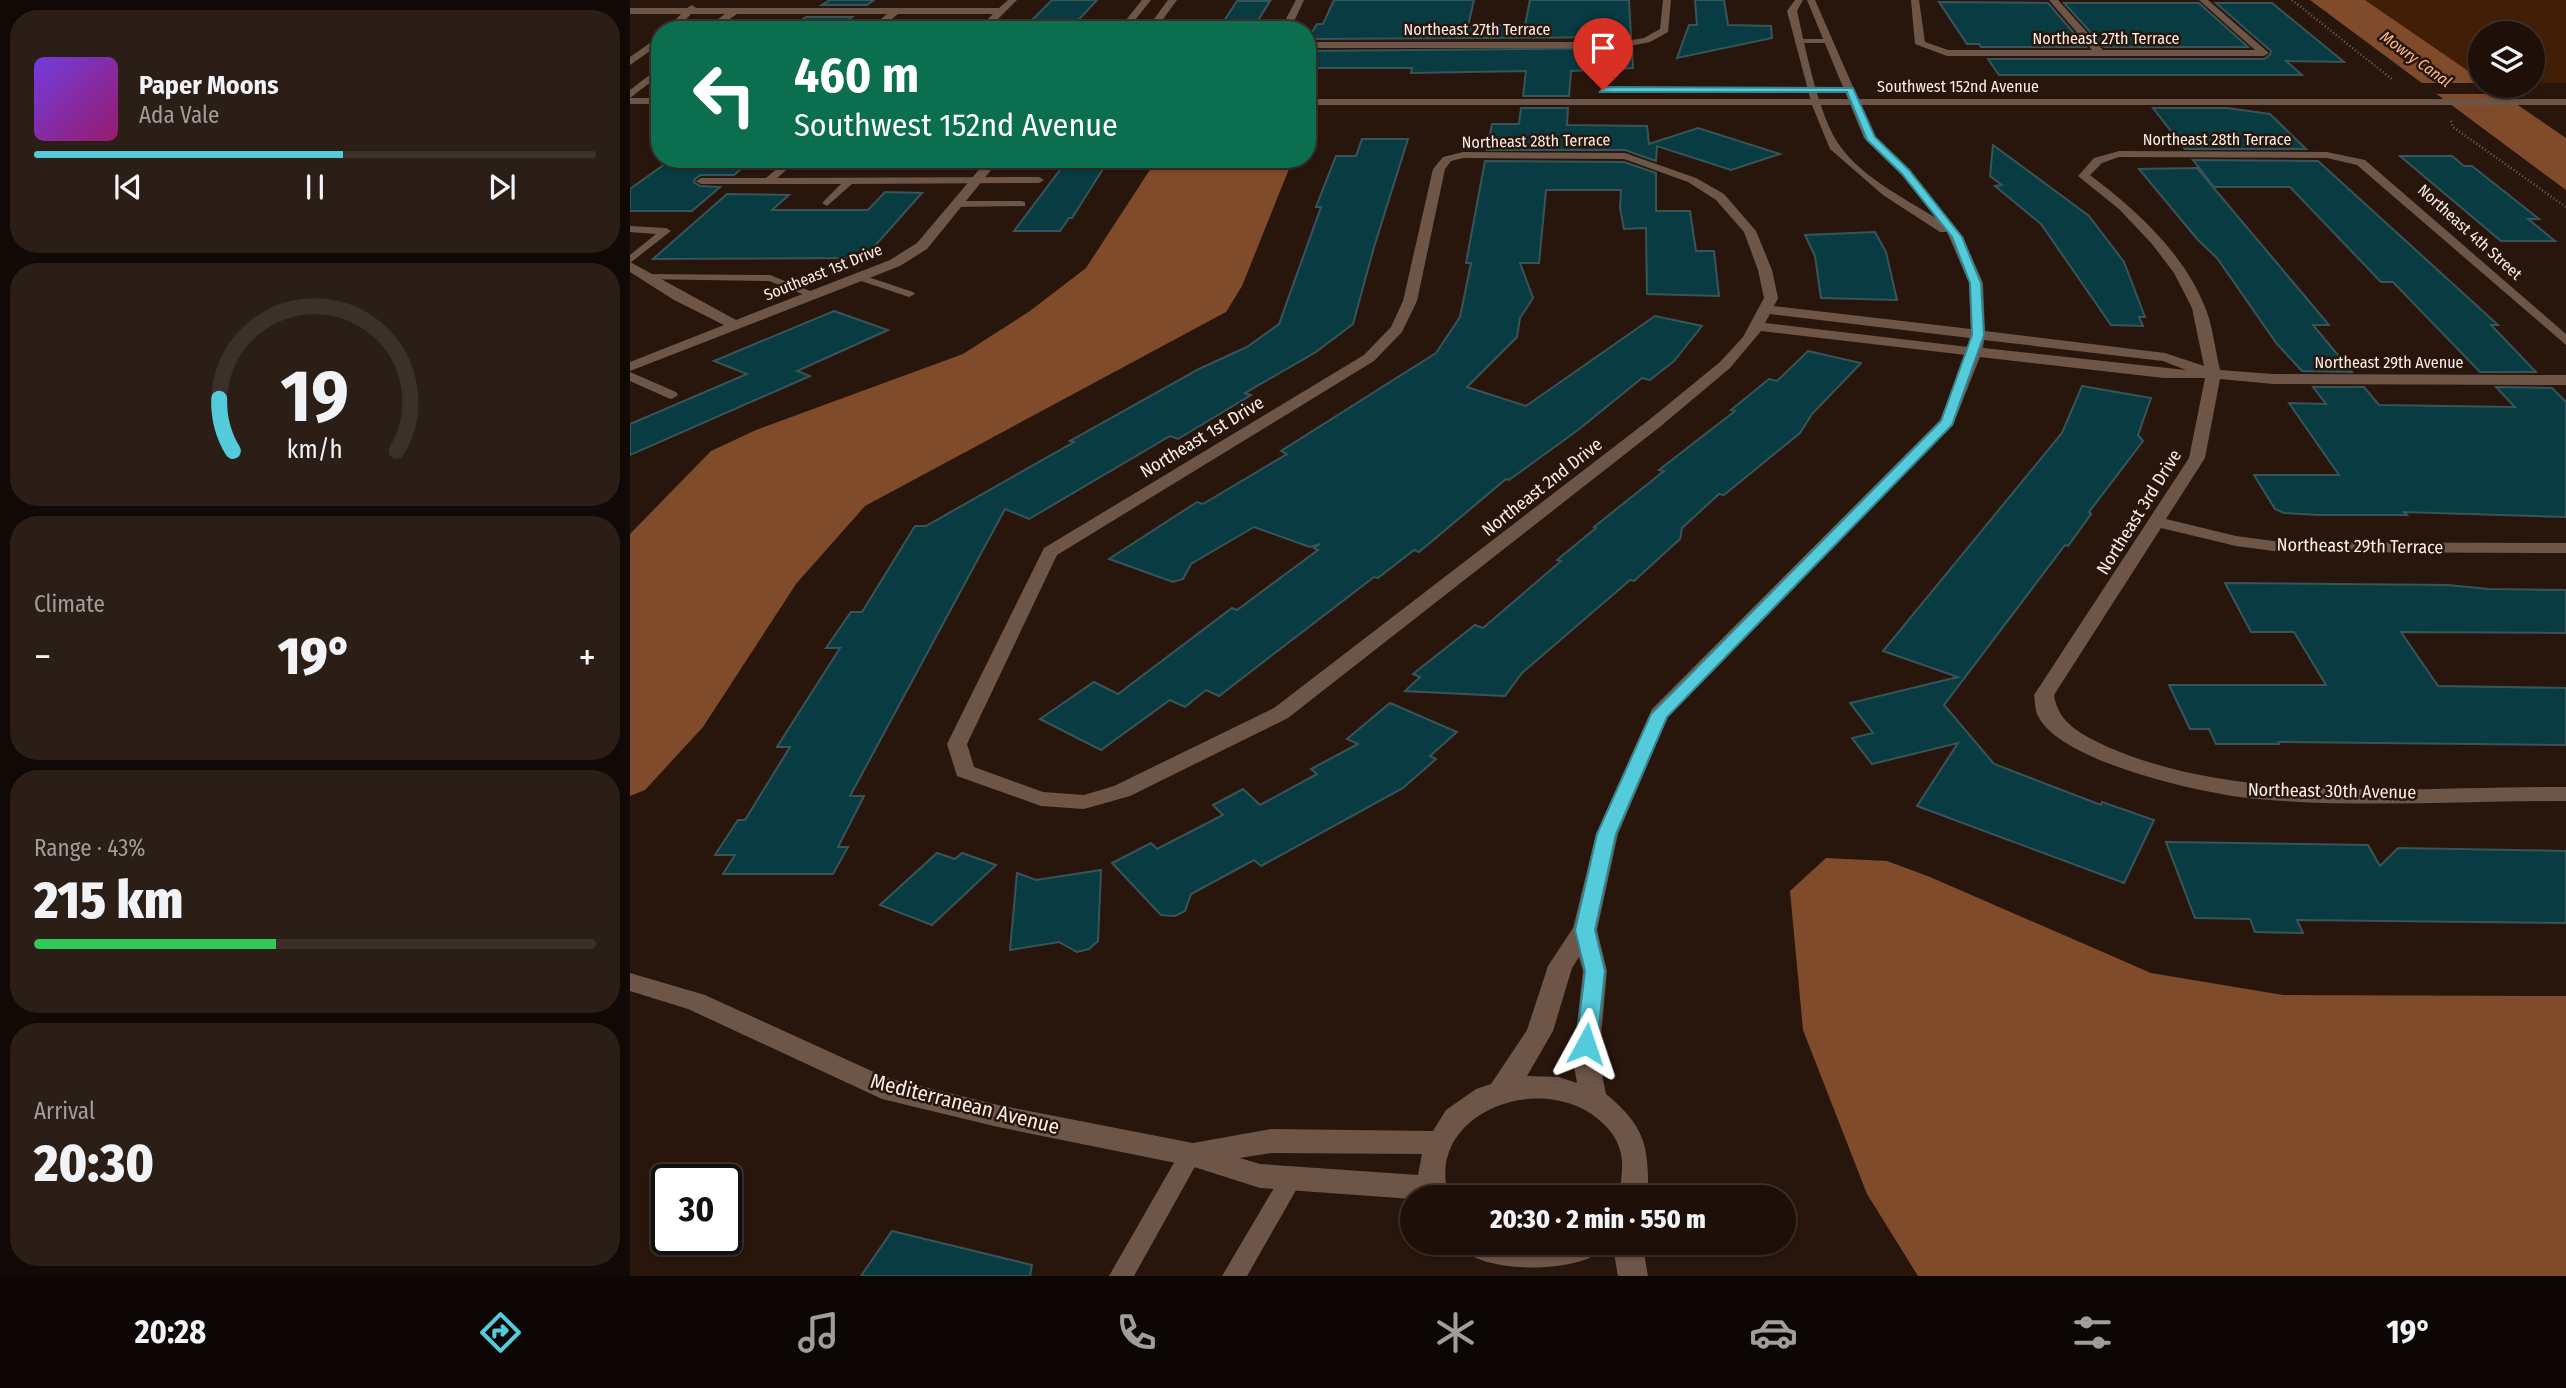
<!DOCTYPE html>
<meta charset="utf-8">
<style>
body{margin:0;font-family:"Fira Sans Condensed",sans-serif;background:#2b1e17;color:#f1f3f6;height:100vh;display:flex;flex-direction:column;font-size:26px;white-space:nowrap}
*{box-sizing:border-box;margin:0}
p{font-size:23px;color:#a19d9c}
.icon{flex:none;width:38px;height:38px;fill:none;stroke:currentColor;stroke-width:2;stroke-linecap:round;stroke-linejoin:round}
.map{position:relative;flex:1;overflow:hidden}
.sheet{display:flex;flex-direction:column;gap:10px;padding:10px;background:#100905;width:630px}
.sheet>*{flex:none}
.top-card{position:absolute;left:21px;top:21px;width:665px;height:147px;border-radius:28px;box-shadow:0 2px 5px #0004,0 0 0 2px #3c302a;background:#0b6e4f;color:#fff;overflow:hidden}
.tools{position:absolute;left:1838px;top:21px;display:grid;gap:14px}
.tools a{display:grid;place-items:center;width:77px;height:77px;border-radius:50%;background:#1e1009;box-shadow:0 2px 5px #0004,0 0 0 2px #3c302a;font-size:35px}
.speed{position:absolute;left:21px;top:1164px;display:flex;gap:14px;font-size:35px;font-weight:700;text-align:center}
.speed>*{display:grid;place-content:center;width:91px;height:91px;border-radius:50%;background:#1e1009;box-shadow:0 2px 5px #0004,0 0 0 2px #3c302a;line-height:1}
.speed .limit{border:4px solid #111;border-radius:10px;background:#fff;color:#111}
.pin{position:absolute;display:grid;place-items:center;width:60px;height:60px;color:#fff;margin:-72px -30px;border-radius:50% 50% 50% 0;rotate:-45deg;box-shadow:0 0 7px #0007}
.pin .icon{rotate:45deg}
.me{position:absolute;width:77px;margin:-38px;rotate:5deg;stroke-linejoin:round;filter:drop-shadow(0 0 5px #0008)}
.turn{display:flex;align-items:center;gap:24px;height:147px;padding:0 28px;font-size:32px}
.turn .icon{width:91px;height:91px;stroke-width:2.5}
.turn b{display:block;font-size:49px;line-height:60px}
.big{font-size:52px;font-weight:800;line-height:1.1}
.sheet .card{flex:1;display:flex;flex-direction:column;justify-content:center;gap:10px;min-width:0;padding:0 24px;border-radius:28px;background:#2b1e17}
.sheet .dial{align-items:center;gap:0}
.dial svg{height:182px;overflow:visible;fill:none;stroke:#3c302a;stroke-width:7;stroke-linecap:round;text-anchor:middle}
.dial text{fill:#f1f3f6;stroke:none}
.song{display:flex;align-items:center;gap:21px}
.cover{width:84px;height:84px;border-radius:10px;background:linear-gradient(135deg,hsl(260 70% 55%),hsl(320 70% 35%))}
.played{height:7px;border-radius:4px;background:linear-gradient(90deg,#53cbdb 55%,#3c302a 55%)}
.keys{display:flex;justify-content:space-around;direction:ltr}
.heat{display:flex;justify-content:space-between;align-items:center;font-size:38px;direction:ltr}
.charge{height:10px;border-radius:5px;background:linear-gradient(90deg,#34c759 43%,#3c302a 0)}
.trip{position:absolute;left:770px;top:1185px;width:396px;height:70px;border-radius:35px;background:#1e1009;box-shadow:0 2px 5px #0004,0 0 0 2px #3c302a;font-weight:800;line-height:70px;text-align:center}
.menu{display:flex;height:112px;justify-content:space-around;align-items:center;background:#0c0604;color:#a19d9c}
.menu .icon{width:49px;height:49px}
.menu .selected{color:#53cbdb}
.menu b{font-size:32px;color:#f1f3f6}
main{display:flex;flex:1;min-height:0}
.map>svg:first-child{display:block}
.green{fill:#421e06}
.water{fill:#804b2a}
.pier{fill:#28160c}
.building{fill:#083b42;stroke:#385458;stroke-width:2}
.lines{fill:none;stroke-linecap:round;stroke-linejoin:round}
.path{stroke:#726259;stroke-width:2.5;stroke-dasharray:1 2.5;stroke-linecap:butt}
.service{fill:#6d5547;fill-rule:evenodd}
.minor{fill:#6d5547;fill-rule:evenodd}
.tertiary{fill:#6d5547;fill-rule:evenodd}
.route{fill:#53cbdb;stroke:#36848e;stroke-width:2}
.labels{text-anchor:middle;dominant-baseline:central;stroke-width:5;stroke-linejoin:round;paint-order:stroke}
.far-street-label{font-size:16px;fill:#fbeee7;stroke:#28160c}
.far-water-label{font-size:16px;font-style:italic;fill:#fbb892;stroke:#28160c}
.street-label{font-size:18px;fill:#fbeee7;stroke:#28160c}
.near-street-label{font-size:21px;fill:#fbeee7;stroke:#28160c}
</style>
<main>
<section class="sheet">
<div class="card">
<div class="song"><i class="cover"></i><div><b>Paper Moons</b><p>Ada Vale</p></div></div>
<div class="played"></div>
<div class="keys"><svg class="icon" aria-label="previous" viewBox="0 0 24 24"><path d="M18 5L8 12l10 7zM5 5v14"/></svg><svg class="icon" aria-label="pause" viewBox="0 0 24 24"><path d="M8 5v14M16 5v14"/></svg><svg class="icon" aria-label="next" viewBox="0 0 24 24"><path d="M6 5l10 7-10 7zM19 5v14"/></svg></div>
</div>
<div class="card dial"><svg viewBox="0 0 100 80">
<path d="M14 69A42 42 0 1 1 86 69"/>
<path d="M14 69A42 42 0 0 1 8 46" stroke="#53cbdb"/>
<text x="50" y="56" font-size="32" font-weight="700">19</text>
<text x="50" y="72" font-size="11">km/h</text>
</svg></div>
<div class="card"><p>Climate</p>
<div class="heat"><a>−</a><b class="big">19°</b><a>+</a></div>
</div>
<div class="card"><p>Range · 43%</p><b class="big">215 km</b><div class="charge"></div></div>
<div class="card"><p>Arrival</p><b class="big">20:30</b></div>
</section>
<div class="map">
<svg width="1936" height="1276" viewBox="0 0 1936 1276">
<rect width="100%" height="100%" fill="#28160c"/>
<!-- green -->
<path class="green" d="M1735,0H1936V83H1902V33H1850V79Z"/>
<!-- water -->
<g class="water">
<path d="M1680,0H1735L1850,79V86H1860L1936,138V190Z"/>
<path d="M527,159H663L612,286L596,312L235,506L166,584L73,727L15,790L0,796V534L81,451L126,430L333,354L400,311L456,268Z"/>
<path d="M1196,858L1257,861L1300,877L1521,973L1653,995L1936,996V1276H1288L1237,1194L1173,1030L1160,891Z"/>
</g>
<!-- pier -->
<path class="pier" d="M1786,83H1850V86H1866L1877,94H1800Z"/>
<!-- building -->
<g class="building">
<path d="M200,0H244L237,5H192Z"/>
<path d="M422,0H467L439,30H392Z"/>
<path d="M704,0H844L838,26L895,25L900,0H999L1001,37L678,39L687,24H693Z"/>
<path d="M1065,0H1094L1098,25L1141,26L1142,38L1047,58L1059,25H1067Z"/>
<path d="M607,1H640L622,30H588Z"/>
<path d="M1309,2L1418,3L1456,47H1351L1349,44H1337Z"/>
<path d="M1434,3H1569L1618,47H1474Z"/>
<path d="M1586,3H1642L1714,62L1656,61L1672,75H1369L1358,59H1634L1640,55L1641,51Z"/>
<path d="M176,17H222L204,30H157Z"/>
<path d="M1002,48L1003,68L941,71L939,96H893L896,71L781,73L782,68H677V51Z"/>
<path d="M891,108H938L937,125L1017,126L1019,144L1068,128L1150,154L1101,170L1027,146L1026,161L995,150H857L862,124H889Z"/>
<path d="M1523,108H1597L1640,114L1676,149H1555Z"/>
<path d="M732,139H778L744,247L723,324L686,352L615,393L621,395L548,439L540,436L399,519L375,509L220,796H234L208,847H218L203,874H93L105,855H85L108,820H115L160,747H147L210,648H196L221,612H232L285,526H296L444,442L440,441L569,369L617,347L649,324L691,207H686L706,156H726Z"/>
<path d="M1363,145L1459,216L1494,262L1515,317H1509L1513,326L1481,325L1411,224L1365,186L1372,185L1360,176Z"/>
<path d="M1770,156H1822L1834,166H1842L1909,219H1898L1925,241H1871Z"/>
<path d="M42,159H123L104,175H71L65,179L64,182L70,186L90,187L62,211H0V189Z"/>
<path d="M1563,160L1688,161L1868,325H1861L1906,372H1850L1763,282H1751L1660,187H1584Z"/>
<path d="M478,161L442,218H439L430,231H384L436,162Z"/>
<path d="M855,161L994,162L1026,173V211H1060L1066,251H1084L1089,296L1017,294L1016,228L994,229L990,208L991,190H916L909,263H890L903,298L890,318L887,337L837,387L896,406L1025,316L1072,326L1044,361L1020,380L1012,378L948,430L879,480L876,479L789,552L784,550L748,578L744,577L589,696L576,690L555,707L540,700L471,750L410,719L464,682L488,694L602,608L607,610L688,550L684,548L690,544L680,547L624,527L561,564L553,579L543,582L479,559L567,502L573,504L657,454L651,451L806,353L830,317L841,263H836Z"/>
<path d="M1567,168L1699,325H1683L1722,372L1672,371L1647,344L1587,258L1568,240L1509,169Z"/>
<path d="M255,192L292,193L234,258L23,259L97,194L159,195L142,210H238Z"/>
<path d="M1245,232L1256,252L1267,300L1191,298L1185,256L1175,235Z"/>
<path d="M204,311L258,330L167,371L180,376L0,455V424L117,374L84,361Z"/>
<path d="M1178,351L1231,363L1182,414L1170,433L1094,495L1089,494L1052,528L1050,539L1004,581L1000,580L892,673L875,696L775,691L790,677L783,674L845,625L853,628L931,561L927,560L966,528L964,527L1034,471L1029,470L1105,411L1101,410L1139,379L1147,381Z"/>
<path d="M1452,386L1521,398L1508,435L1513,441L1459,512L1461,514L1438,546L1435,545L1314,705L1364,764L1471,805L1472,802L1524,820L1494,883L1287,806L1328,743L1242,764L1222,738L1243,733L1220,703L1328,677L1253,651L1432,433Z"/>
<path d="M1683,387H1734L1749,405L1885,407L1866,387L1922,388L1936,402V517L1774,512L1777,515H1688L1654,513L1645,509L1624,475H1709L1659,403L1696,404Z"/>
<path d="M1595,583L1818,585L1859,589L1936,590V633L1771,632L1808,686L1936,688V745L1648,742L1649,744H1586L1579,729H1560L1539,685H1696L1664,632H1621Z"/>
<path d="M760,703L827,732L800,756L806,759L773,788L631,866L624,860L561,894L555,911L545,916L531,915L482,863L521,843L527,849L593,815L583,805L613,789L630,805L687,774L681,769L728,744L717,739Z"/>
<path d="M1536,842L1738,845L1750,866L1768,848L1936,851V923L1667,920L1673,933L1625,932L1620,919L1565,918Z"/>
<path d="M307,853L325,859L332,853L366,865L302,925L250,905Z"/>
<path d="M471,870L468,941L459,949L447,952L429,942L380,950L387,873L406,880Z"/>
<path d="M262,1231L402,1265L400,1276H231Z"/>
</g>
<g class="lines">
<!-- path -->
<g class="path">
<path d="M1662,0L1763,80"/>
<path d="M1821,121L1823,127L1936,207"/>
</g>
<!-- service -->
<g class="service">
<path d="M1168,39H1199L1203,41L1199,43H1165Z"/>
<path d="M158,159H169L147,178L409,177L414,180L409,183L222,184L197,206L192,203L211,184H71L66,181L71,178H136Z"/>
<path d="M391,201L395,202V206L327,207L322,204L327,201Z"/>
<path d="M0,226L36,228L41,231L0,263V255L26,234L0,232Z"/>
<path d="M16,274L140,275L190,295L180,297L139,281L12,279L11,277Z"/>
<path d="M229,274L283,292L285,294L279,297L225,279L224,277Z"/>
<path d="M0,372L46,392L48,395L42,399L38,398L0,381Z"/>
<path d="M561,1144L569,1147L572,1154L504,1276H479L553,1147Z"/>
<path d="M662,1168L670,1171L673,1178L617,1276H592L654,1171Z"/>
</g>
<!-- minor -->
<g class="minor">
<path d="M378,0H387L357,30H347L363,14H268L248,30H238L257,14H107L84,30H73L95,14H61L46,30H36L51,14H0V8H57L62,5L66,8H369Z"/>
<path d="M666,0H674L660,30H650Z"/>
<path d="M1033,0H1041L1038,32L1020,42L989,48H677V42H989L1014,38L1030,29Z"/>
<path d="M1165,0H1173L1167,11C1175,46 1189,118 1210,146C1232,177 1274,198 1306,218L1272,174L1234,138L1177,0H1185L1245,137L1280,170L1333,237L1353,283L1355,331L1535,353L1574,366L1562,308L1544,273L1522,244L1489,209L1448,176L1464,158L1489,151L1697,152L1735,160L1936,334V345L1727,165L1697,158L1489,157L1472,163L1460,175C1506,210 1553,252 1575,307C1583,326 1585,350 1590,370L1643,374L1936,375V385L1643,384L1590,379L1575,458L1536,519L1606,536L1651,542L1936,543V553L1651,552L1606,546L1531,528L1424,695C1428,724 1453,735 1478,747C1613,806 1790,786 1936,787V801C1834,801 1729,808 1627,799C1578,795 1431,763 1408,716C1405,710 1405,702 1404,695L1559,458L1575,378H1534L1350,357L1323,425L1038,717L988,834L967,930L977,971L969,1060L976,1094C1016,1127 1019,1147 1018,1197H990C990,1184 994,1167 991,1154C988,1139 979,1128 968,1119C909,1070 793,1114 819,1197L782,1199L630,1188L561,1166L368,1127L252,1099L58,1009L0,991V973L75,995L257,1078L368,1105L563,1143L641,1129L803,1131L816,1110L846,1089L861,1084L897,1030L918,966L943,928L966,834L1022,709L1310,420L1336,355L1131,331L1100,368L1031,426L658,718L500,796L454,809L411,806L327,776L317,744L414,548L734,355L761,327L773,301L803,169L813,157L833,152L995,153L1066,178L1094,194L1126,231L1142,270L1148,298L1144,306L1341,329L1339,283L1317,232H1310L1253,195L1200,149L1182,105L1157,11ZM833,158L994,159L1058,182L1086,200L1114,232L1128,270L1134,298L1113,337L1090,362L1019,420L644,708L484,786L454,795L413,792L344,767L337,744L427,555L744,361L772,332L787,301L815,169L821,161ZM1140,314L1340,338L1338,347L1135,323ZM1354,340L1533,361L1556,370L1353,348ZM949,957L953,971L943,1060L947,1083L929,1077L897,1076L923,1031L942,968ZM641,1153L792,1154L788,1175L630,1164L610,1158Z"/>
<path d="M1281,0H1289L1295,42L1318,50H1462L1419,0H1428L1473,50H1625L1569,0H1578L1639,53L1634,56H1317L1285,44Z"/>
<path d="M30,36V44L0,65V57Z"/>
<path d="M30,67V75L0,98V90Z"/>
<path d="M358,159H370L297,249L270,266L0,371V362L94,325L44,300L0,272V262L106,320L260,260L287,243Z"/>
<path d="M825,1242H867L903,1249L939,1242H980C961,1276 844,1276 825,1242Z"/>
<path d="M982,1242H1012L1018,1276H988Z"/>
</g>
<!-- tertiary -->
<g class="tertiary">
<path d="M512,0H521L497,30H488Z"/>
<path d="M538,0H547L525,30H516Z"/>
<rect x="0" y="98" width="30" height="6"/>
<rect x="677" y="99" width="1259" height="6"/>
</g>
</g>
<!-- route -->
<path class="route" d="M973,87L1223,88L1245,137L1279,170L1332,237L1351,283L1354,335L1322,425L1037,717L986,834L965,930L975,971L967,1044L964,1050L956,1053L949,1050L946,1044L955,971L945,930L967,834L1021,714L1311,421L1342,335L1340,283L1322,237L1272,174L1237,140L1217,92H970Z"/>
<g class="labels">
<!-- far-street labels -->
<g class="far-street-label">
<text x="847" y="29">Northeast 27th Terrace</text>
<text x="1476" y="38">Northeast 27th Terrace</text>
<text x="1328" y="86">Southwest 152nd Avenue</text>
<text x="1587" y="139">Northeast 28th Terrace</text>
<text transform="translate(906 141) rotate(-1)">Northeast 28th Terrace</text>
<text transform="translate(1840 232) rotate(42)">Northeast 4th Street</text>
<text transform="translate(193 272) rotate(-22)">Southeast 1st Drive</text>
<text x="1759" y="362">Northeast 29th Avenue</text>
</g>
<!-- far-water labels -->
<g class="far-water-label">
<text transform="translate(1786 59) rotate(36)">Mowry Canal</text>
</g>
<!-- street labels -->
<g class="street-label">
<text transform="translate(572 437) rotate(-31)">Northeast 1st Drive</text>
<text transform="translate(912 487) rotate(-38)">Northeast 2nd Drive</text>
<text transform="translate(1509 512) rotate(-58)">Northeast 3rd Drive</text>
<text transform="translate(1730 546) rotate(1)">Northeast 29th Terrace</text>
<text transform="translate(1702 791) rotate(1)">Northeast 30th Avenue</text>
</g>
<!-- near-street labels -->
<g class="near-street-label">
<text transform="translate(335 1104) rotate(14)">Mediterranean Avenue</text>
</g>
</g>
</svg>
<div class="tools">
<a><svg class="icon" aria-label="layers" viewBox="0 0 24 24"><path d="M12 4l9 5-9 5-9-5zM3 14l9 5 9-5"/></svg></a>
</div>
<div class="speed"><div class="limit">30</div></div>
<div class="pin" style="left:973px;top:90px;background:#d93025"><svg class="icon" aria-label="arrive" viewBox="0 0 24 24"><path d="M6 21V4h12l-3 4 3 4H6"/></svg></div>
<svg class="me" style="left:956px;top:1044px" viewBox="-20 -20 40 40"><path d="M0-17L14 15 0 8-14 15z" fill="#53cbdb" stroke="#fff" stroke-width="4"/></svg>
<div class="trip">20:30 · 2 min · 550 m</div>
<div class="top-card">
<div class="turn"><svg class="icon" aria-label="left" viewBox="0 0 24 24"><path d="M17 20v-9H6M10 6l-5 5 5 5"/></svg><div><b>460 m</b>Southwest 152nd Avenue</div></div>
</div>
</div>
</main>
<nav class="menu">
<b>20:28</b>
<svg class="icon selected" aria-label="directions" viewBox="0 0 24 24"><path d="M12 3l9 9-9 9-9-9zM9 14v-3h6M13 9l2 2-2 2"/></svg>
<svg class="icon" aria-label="music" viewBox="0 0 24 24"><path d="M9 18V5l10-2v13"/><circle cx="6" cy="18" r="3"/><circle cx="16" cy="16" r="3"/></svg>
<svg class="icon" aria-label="phone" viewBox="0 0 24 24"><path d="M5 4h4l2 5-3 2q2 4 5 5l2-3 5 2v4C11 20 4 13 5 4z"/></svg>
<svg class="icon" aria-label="climate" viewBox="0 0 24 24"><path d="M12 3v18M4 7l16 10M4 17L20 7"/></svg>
<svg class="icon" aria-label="car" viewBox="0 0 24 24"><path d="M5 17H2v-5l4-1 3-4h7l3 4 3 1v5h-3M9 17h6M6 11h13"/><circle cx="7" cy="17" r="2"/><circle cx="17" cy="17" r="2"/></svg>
<svg class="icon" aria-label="filters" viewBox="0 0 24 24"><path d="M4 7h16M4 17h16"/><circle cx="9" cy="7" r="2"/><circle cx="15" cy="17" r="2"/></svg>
<b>19°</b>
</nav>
